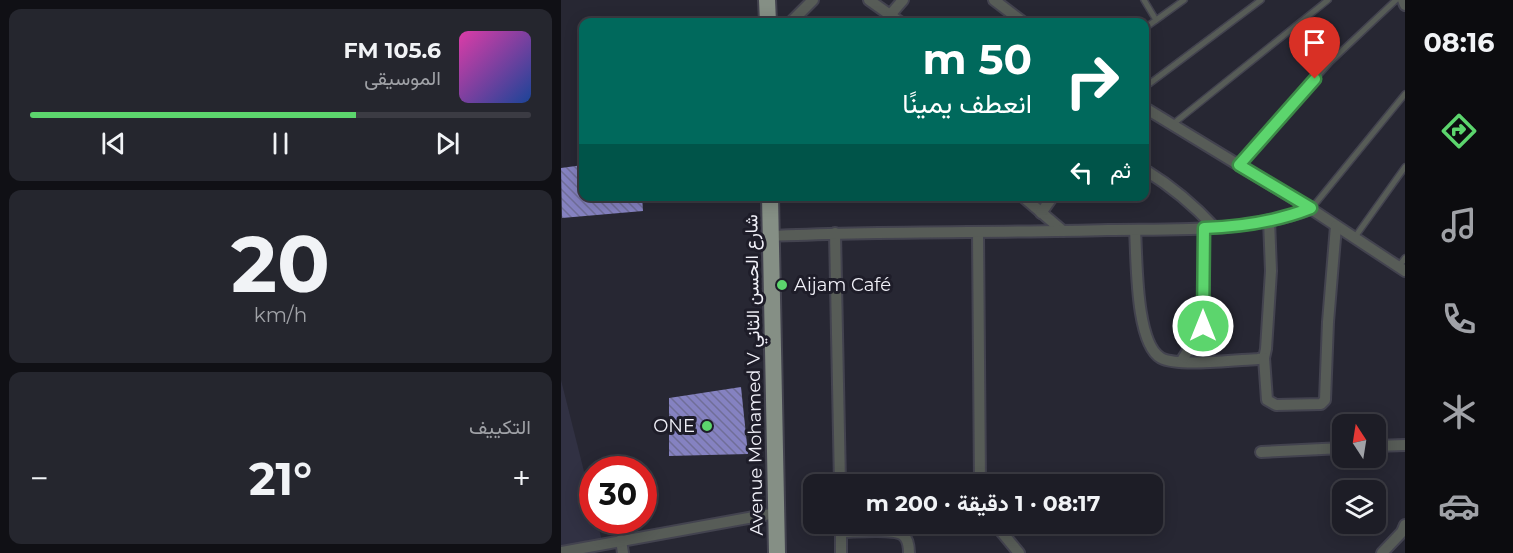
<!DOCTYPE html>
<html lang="ar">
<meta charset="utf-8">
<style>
body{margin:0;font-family:Montserrat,Vazirmatn,sans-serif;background:#25262e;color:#f1f3f6;direction:rtl;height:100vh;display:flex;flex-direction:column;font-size:22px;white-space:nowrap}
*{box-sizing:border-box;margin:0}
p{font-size:20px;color:#a0a2a7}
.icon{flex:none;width:33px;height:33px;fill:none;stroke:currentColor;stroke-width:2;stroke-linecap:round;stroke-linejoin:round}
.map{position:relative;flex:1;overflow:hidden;direction:ltr}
.side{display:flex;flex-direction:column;gap:9px;padding:9px;background:#101015;width:561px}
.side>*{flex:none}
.banner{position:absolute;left:18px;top:18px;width:570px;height:183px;border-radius:12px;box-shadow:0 3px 15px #0003,0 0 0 2px #3b3b43;direction:rtl;background:#00695c;color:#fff;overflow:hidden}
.needle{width:39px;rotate:348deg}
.fabs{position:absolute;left:771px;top:414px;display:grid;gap:12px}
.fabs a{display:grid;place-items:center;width:54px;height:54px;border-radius:12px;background:#1d1d26;box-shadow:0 3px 15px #0003,0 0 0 2px #3b3b43;font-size:30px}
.speed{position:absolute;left:18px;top:456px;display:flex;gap:12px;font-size:30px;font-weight:700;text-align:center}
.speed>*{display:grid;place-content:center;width:78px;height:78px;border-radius:50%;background:#1d1d26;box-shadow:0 3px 15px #0003,0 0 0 2px #3b3b43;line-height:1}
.speed .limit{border:9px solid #d22;background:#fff;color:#111}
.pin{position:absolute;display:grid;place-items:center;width:51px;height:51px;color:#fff;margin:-62px -26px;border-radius:50% 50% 50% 0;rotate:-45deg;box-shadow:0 0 6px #0007}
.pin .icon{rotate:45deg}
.me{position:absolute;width:66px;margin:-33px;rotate:0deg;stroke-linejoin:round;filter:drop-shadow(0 0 4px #0008)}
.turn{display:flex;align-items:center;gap:21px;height:126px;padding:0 18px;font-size:27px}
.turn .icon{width:78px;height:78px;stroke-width:2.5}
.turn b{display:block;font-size:42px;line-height:51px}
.then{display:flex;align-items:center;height:57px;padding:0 18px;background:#0003;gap:12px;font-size:22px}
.big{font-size:45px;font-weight:700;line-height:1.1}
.side .tile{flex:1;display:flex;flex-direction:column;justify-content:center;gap:9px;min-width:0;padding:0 21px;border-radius:12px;background:#25262e}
.side .dial{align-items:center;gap:0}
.dial b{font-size:78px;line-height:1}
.song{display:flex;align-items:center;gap:18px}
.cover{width:72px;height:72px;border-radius:9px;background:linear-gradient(135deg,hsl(320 70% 55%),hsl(220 70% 35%))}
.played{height:6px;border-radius:3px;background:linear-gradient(90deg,#5cd56d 65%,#3b3b43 65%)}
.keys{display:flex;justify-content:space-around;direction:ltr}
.heat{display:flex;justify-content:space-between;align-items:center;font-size:33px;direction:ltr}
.trip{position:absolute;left:242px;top:474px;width:360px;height:60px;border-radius:12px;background:#1d1d26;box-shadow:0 3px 15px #0003,0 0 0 2px #3b3b43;font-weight:700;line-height:60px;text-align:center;direction:rtl}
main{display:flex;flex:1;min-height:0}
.menu{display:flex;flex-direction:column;width:108px;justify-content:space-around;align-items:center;background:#0c0c0f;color:#a0a2a7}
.menu .icon{width:42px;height:42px}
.menu .selected{color:#5cd56d}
.menu b{font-size:27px;color:#f1f3f6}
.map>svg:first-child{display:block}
.built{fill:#313143}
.building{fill:url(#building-back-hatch)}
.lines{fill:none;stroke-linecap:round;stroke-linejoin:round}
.service-casing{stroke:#43434f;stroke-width:8}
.minor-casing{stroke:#43434f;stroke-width:14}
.primary-casing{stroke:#43434f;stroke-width:20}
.service{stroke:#575c57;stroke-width:5}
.minor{stroke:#575c57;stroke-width:10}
.primary{stroke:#858f85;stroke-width:16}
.route-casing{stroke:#3c8a47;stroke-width:15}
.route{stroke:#5cd56d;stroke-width:10}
.poi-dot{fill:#5cd56d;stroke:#1e1d29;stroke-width:2}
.labels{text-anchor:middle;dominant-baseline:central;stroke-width:6;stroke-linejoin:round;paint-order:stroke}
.poi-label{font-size:18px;fill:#f1f1f9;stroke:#1e1d29;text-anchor:start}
.street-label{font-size:18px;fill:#f1f1f9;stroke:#1e1d29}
</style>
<main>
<nav class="menu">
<b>08:16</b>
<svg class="icon selected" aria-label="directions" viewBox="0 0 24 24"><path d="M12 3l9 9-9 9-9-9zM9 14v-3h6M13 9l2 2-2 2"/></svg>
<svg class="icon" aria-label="music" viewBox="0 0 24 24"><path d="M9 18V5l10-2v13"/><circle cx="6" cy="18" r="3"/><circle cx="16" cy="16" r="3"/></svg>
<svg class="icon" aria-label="phone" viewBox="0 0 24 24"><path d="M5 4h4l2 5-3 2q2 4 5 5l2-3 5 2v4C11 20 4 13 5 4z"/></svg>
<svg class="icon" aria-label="climate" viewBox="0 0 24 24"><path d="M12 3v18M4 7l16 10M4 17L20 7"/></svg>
<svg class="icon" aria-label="car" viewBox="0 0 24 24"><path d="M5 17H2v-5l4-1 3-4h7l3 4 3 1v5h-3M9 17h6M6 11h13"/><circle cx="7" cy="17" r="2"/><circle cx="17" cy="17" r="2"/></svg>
</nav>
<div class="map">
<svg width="844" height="553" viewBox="0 0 844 553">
<defs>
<pattern id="building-back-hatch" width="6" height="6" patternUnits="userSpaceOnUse" patternTransform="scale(1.5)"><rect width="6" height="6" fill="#8582c1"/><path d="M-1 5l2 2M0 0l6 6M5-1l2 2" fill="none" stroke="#706e98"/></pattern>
</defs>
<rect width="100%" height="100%" fill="#272733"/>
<!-- built -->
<path class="built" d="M0,380L31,503L32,520L36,521L43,549L0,553Z"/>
<!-- building -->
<g class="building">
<path d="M22,165V196H81L82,211L1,218L0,168Z"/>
<path d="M180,387L187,454L108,456V398Z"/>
</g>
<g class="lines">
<defs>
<g id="service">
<path d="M583,0L595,20"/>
<path d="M584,28L623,0"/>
<path d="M584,87L700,0"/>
<path d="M612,124L767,0"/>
<path d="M678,165L769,62L835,0"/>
<path d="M750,209L844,94"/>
<path d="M794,237L844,167"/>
<path d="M838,266L844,258"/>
</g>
<g id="minor">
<path d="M308,0L339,22"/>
<path d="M433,0L462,22"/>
<path d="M842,0L844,5"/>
<path d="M230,22L252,0"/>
<path d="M323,22L342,0"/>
<path d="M584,108L750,209L844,271"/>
<path d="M584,170C610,186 633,205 654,228"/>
<path d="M461,196L502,231"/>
<path d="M480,213L492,196"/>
<path d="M574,230C576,258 574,343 600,358C616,367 676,360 697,359L703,358L705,349L710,271L708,220"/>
<path d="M274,233L279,484"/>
<path d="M417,234L419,484"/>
<path d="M209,236C322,231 434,233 547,230C614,229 686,233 750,209"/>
<path d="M703,358L706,400L715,405L760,404L764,400L767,322L775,226"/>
<path d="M620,362L642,326L643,228"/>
<path d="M814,446L844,445"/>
<path d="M700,452L782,448"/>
<path d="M280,524V553"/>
<path d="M434,524L458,553"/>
<path d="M280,532C293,532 333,528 342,535C347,539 348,547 348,553"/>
<path d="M60,540L62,553"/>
<path d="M0,552L215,513"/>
<path d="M821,553L841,532L844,525"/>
</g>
<g id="primary">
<path d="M206,0L207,22"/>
<path d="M209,196L216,553"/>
</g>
</defs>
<!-- service casing -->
<use href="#service" class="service-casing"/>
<!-- minor casing -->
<use href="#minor" class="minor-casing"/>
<!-- primary casing -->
<use href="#primary" class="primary-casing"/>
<!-- service -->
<use href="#service" class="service"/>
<!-- minor -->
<use href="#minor" class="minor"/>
<!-- primary -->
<use href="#primary" class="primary"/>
</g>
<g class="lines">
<defs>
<path id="route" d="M642,326L643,228C679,227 717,221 750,208L678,165L754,79"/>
</defs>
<!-- route casing -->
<use href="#route" class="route-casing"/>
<!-- route -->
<use href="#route" class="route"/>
</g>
<!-- markers -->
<g class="poi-dot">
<circle cx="221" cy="285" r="6"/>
<circle cx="146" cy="426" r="6"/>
</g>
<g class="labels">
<!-- poi labels -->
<g class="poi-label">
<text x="233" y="285">Aijam Café</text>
<text x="134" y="426" text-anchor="end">ONE</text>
</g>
<!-- street labels -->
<g class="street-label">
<text transform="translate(193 375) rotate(-91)">Avenue Mohamed V شارع الحسن الثاني</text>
</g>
</g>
</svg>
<div class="fabs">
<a><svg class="needle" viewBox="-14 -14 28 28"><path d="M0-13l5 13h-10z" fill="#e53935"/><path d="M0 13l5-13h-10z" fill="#a0a2a7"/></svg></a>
<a><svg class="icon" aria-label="layers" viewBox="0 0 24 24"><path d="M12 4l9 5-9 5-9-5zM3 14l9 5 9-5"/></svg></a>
</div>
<div class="speed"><div class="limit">30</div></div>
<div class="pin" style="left:754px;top:79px;background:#d93025"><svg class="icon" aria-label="arrive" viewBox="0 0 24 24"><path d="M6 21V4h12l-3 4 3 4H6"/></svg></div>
<svg class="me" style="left:642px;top:326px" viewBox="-20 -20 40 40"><circle r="17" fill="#5cd56d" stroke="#fff" stroke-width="3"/><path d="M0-11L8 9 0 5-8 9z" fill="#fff"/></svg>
<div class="trip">08:17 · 1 دقيقة · 200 m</div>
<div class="banner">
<div class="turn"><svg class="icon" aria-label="right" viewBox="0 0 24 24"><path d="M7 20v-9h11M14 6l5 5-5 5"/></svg><div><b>50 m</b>انعطف يمينًا</div></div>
<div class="then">ثم<svg class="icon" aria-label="left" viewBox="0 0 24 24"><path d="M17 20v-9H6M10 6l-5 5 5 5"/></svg></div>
</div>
</div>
<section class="side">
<div class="tile">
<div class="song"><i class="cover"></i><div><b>105.6 FM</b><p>الموسيقى</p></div></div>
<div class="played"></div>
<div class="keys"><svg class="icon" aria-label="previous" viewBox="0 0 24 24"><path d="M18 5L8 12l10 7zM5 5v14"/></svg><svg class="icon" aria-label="pause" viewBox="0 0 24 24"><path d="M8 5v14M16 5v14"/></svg><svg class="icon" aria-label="next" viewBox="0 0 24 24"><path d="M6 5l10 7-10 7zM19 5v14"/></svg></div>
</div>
<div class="tile dial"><b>20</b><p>km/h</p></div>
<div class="tile"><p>التكييف</p>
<div class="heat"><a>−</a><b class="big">21°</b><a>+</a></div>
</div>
</section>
</main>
